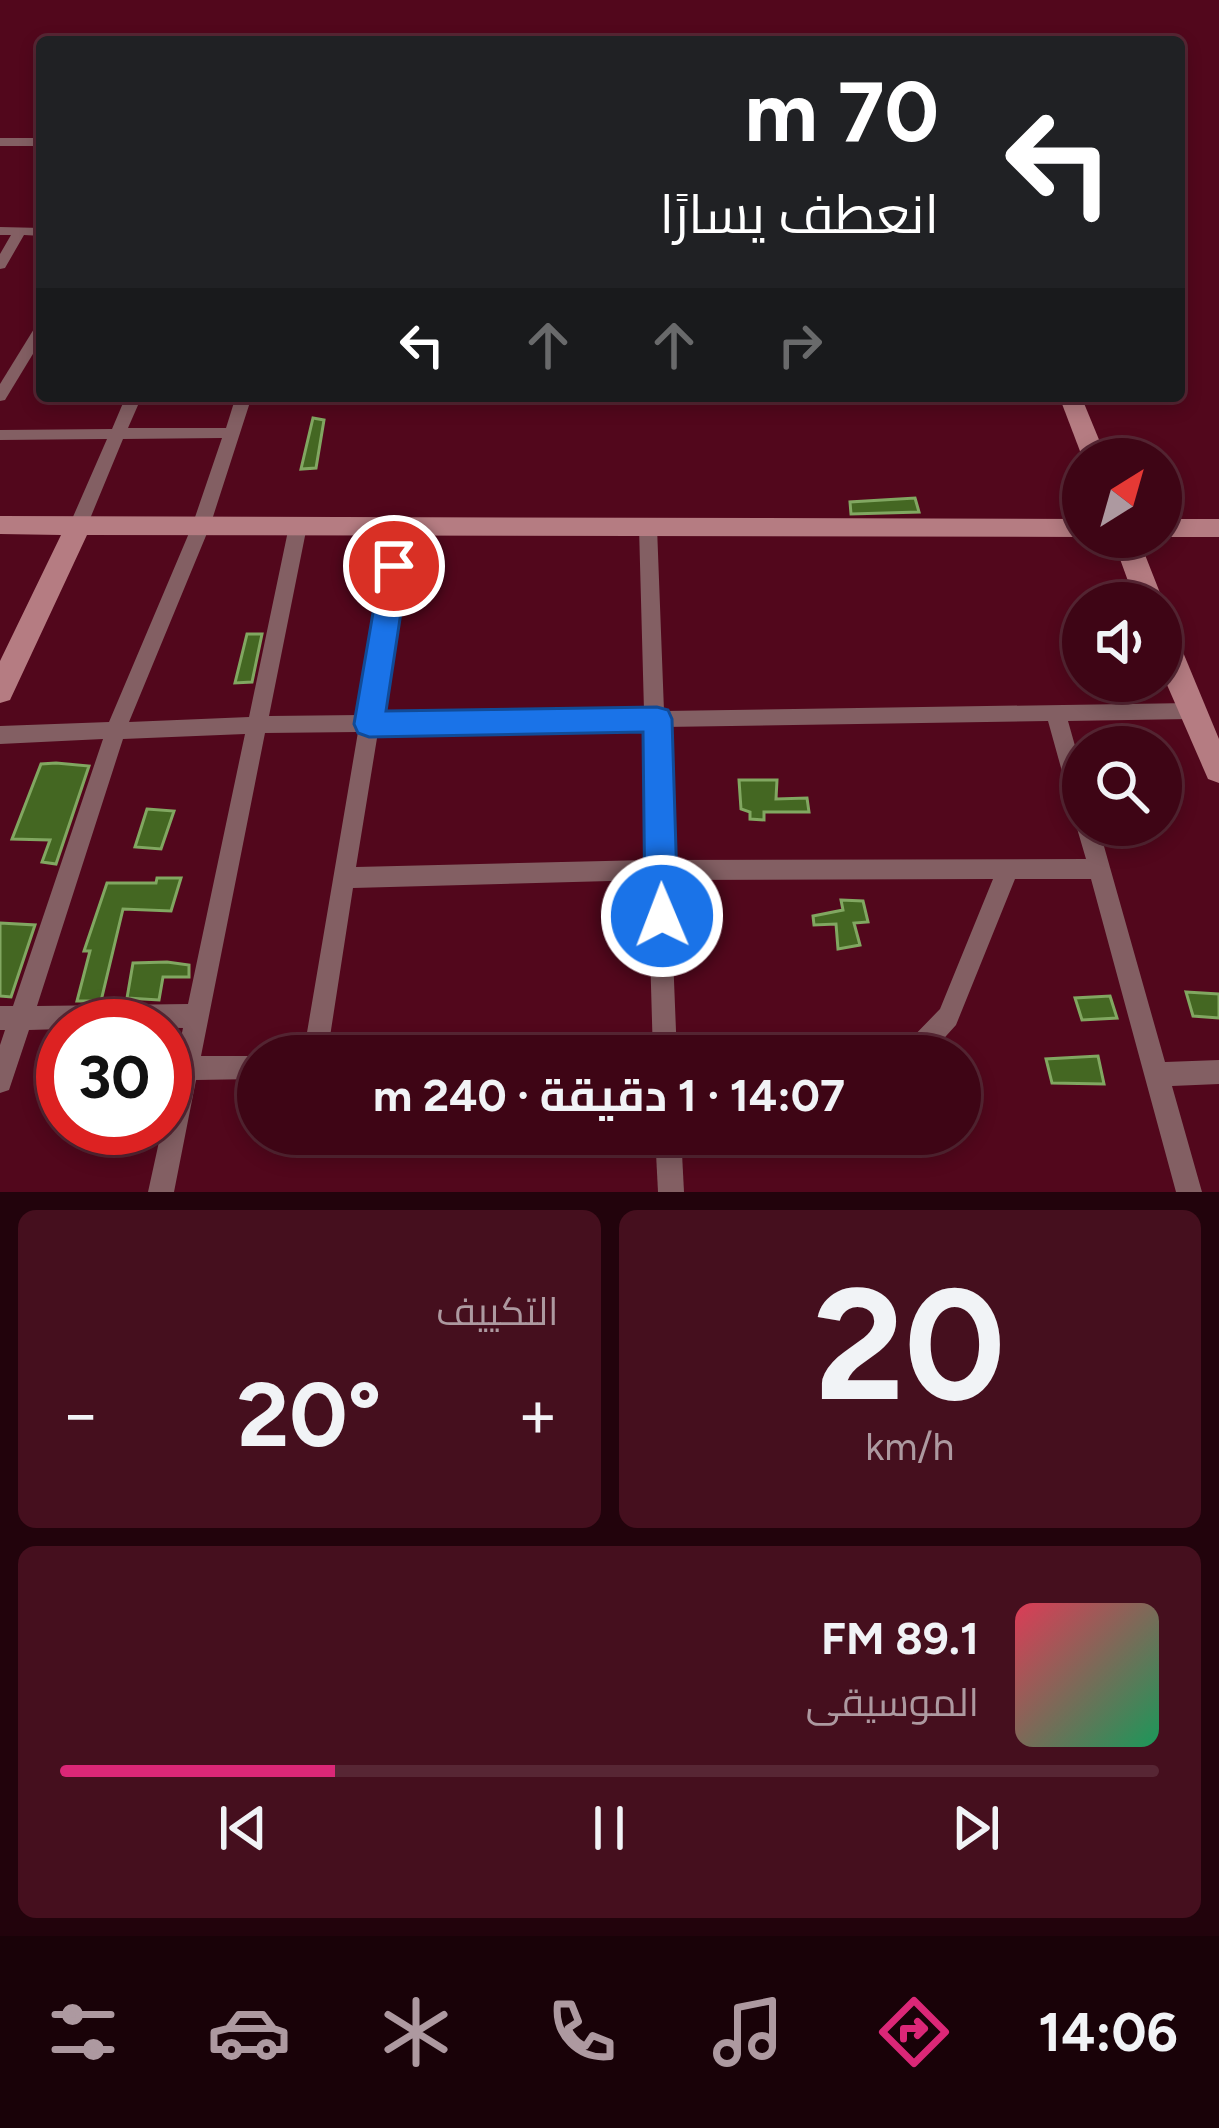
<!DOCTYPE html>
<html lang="ar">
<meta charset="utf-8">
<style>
body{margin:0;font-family:Figtree,Cairo,sans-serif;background:#450f1e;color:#f1f3f6;direction:rtl;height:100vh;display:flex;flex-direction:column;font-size:45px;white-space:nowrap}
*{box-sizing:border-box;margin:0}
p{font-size:39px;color:#ad99a0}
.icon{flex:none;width:66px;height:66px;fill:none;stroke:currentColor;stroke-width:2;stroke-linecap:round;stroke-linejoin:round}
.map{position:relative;height:1192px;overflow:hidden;direction:ltr}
.side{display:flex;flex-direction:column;gap:18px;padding:18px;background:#22030c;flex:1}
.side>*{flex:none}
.top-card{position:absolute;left:36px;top:36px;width:1149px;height:366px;border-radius:12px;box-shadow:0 6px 18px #0003,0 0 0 3px #572634;direction:rtl;background:#202124;color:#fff;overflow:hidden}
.needle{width:78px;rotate:37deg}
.fabs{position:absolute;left:1062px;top:438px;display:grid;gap:24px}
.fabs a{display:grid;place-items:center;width:120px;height:120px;border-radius:50%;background:#3e0515;box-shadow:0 6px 18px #0003,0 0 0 3px #572634;font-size:60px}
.speed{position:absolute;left:36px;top:999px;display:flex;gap:24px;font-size:60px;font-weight:700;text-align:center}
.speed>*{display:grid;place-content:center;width:156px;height:156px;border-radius:50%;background:#3e0515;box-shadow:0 6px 18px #0003,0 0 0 3px #572634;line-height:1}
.speed .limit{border:18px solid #d22;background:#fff;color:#111}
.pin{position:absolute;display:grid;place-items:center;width:102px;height:102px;color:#fff;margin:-51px;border:6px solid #fff;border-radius:50%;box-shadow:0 3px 12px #0007}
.me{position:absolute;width:132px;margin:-66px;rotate:359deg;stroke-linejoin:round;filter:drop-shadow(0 0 9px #0008)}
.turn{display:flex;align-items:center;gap:42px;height:252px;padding:0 48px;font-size:54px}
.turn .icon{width:156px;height:156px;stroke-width:2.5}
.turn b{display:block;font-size:84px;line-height:102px}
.lanes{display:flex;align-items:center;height:114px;padding:0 48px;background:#0003;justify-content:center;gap:60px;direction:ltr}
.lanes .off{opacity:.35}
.big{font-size:90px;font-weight:700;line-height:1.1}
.side .card{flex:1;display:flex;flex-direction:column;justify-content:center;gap:18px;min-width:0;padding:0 42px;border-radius:18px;background:#450f1e}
.side .dial{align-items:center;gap:0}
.dial b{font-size:156px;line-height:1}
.song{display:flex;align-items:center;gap:36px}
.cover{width:144px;height:144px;border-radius:18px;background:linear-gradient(135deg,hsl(350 70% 55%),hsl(150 70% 35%))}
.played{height:12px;border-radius:6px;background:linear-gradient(90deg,#db2777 25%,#572634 25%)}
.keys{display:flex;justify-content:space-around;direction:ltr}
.heat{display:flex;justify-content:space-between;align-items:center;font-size:66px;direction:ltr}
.side .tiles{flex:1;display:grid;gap:18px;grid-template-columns:1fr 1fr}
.card:last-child{grid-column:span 2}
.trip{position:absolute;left:237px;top:1035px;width:744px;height:120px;border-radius:60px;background:#3e0515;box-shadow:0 6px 18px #0003,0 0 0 3px #572634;font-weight:700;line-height:120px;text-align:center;direction:rtl}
.tabs{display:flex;height:192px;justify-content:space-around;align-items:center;background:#190208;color:#ad99a0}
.tabs .icon{width:84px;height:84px}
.tabs .current{color:#db2777}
.tabs b{font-size:54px;color:#f1f3f6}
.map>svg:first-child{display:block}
.building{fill:#446722;stroke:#81a761;stroke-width:3}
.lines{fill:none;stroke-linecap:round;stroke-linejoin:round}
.street{fill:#835f63;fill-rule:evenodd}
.secondary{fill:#b57c82;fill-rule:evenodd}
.route{fill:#1a73e8;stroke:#114b97;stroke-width:3}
</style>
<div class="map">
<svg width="1219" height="1192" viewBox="0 0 1219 1192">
<rect width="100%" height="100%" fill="#52071c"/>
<!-- building -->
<g class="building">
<path d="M313,418L324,420L316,468L301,469Z"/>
<path d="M915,498L919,512L851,514L850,502Z"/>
<path d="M247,634H262L252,682L235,683Z"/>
<path d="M56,763L89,766L56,864L42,862L50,840L12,839L41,764Z"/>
<path d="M739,780H777L776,799L807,798L809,812H764V820L750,819V812L741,809Z"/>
<path d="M147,809L174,811L161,849L135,847Z"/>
<path d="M157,878H181L171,911L123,909L101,1001H77L90,951H84L107,883H156Z"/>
<path d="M841,900L863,901L868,922L854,923L860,945L838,949L836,924L814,925L813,916L843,910Z"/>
<path d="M0,923L35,925L11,997L0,996Z"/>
<path d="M167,962L189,965V977H163L159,1000L127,998L133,963Z"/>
<path d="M1186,992L1219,994V1018L1193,1016Z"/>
<path d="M1110,996L1117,1018L1082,1020L1075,998Z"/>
<path d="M1098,1056L1104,1084L1052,1083L1046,1059Z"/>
</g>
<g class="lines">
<!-- street -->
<g class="street">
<rect x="0" y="138" width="42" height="8"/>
<path d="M0,227L42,228V236L24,235L5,268L0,269V254L11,235H0Z"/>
<path d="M42,323V339L5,400L0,401V384L37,324Z"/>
<path d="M126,396H142L128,428H226L236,396H252L210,526L129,722L249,717L289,526L298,520L307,526L269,716L361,715L392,526L401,520L410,526L380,715L644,711L639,527L648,521L657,527L664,711L1190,703L1197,705L1200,711L1197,717L1190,719L1068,721L1083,774V825H1098L1165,1062L1219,1060V1084L1172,1086L1202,1192H1176L1091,879H1015L956,1025L928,1056H873L876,1047L885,1044L907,1043L940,1009L993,879L670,880L677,1056H653L648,880L353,888L327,1056H303L358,732L265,733L201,1056H261H258V1079L196,1080L174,1192H148L162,1128H165V1112L183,1028L63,1026V1029L29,1030L9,1090L0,1093V1045L5,1030H0V1006H13L103,739L0,744V726L109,722L192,526L222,438L123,439L87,526L78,532L69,526L107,439L0,440V430L112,429ZM1048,721L1073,811L1079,819L1076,825L1086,859L669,860L664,727ZM645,728L648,860L356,867L378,732ZM245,734L188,1004L37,1006L123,739Z"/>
<path d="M655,1134H681L684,1192H658Z"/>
</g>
<!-- secondary -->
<g class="secondary">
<path d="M1059,396H1081L1107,459H1083Z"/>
<path d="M0,516L1083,519L1084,537L87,535L10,700L0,703V661L61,535L0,534Z"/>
<path d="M1161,519H1219V537H1160Z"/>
<path d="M1112,537H1138L1164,603L1161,608V603H1136Z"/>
<path d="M1161,622L1171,625L1175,633L1219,739V783L1208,779L1161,671Z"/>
</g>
</g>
<!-- route -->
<path class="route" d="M394,556L408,566L386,711L657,707L668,710L672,719L678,916L673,928L662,933L650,928L645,916L643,732L369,737L358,733L354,724L381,566Z"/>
</svg>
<div class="fabs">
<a><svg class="needle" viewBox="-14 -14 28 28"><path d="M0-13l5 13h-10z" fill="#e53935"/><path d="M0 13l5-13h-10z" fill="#ad99a0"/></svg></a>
<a><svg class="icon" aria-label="sound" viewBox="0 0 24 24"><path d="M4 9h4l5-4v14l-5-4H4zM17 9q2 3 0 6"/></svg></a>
<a><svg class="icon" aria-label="search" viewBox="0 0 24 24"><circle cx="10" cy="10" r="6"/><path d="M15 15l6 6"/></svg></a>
</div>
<div class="speed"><div class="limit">30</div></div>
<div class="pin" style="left:394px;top:566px;background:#d93025"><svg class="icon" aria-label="arrive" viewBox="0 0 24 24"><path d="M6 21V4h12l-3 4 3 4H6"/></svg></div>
<svg class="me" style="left:662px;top:916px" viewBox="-20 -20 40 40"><circle r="17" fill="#1a73e8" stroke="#fff" stroke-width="3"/><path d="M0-11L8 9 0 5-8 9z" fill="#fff"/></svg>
<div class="trip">14:07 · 1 دقيقة · 240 m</div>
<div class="top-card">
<div class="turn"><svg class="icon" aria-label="left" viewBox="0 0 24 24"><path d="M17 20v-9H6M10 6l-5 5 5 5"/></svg><div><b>70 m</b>انعطف يسارًا</div></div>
<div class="lanes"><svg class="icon" aria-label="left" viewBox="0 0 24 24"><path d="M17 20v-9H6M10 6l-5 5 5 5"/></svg><svg class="icon off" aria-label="ahead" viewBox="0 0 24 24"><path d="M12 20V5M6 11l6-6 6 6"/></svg><svg class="icon off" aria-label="ahead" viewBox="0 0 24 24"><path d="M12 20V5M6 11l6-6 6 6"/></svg><svg class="icon off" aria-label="right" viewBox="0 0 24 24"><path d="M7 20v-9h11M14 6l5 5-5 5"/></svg></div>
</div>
</div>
<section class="side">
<div class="tiles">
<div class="card dial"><b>20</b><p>km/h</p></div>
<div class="card"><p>التكييف</p>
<div class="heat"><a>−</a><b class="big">20°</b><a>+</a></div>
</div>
<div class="card">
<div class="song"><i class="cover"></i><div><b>89.1 FM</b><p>الموسيقى</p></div></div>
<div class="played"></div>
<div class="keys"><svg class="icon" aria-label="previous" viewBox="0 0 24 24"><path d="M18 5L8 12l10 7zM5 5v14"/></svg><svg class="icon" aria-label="pause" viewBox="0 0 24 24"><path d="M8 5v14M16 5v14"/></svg><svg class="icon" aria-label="next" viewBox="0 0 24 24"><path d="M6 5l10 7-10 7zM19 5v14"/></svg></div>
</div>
</div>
</section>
<nav class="tabs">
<b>14:06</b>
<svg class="icon current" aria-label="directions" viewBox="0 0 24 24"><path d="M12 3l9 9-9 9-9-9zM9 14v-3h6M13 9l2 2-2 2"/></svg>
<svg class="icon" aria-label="music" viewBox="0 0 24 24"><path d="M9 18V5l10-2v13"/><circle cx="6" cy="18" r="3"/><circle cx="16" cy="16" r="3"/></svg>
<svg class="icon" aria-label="phone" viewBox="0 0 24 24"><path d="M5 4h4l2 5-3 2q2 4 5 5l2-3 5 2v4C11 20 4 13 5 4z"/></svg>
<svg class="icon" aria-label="climate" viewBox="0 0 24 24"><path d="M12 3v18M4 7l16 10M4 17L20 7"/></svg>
<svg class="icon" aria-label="car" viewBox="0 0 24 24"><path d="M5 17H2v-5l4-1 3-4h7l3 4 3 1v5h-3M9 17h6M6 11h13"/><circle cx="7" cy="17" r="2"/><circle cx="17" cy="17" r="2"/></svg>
<svg class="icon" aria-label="filters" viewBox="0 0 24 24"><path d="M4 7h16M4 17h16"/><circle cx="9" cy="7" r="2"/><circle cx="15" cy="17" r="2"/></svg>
</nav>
